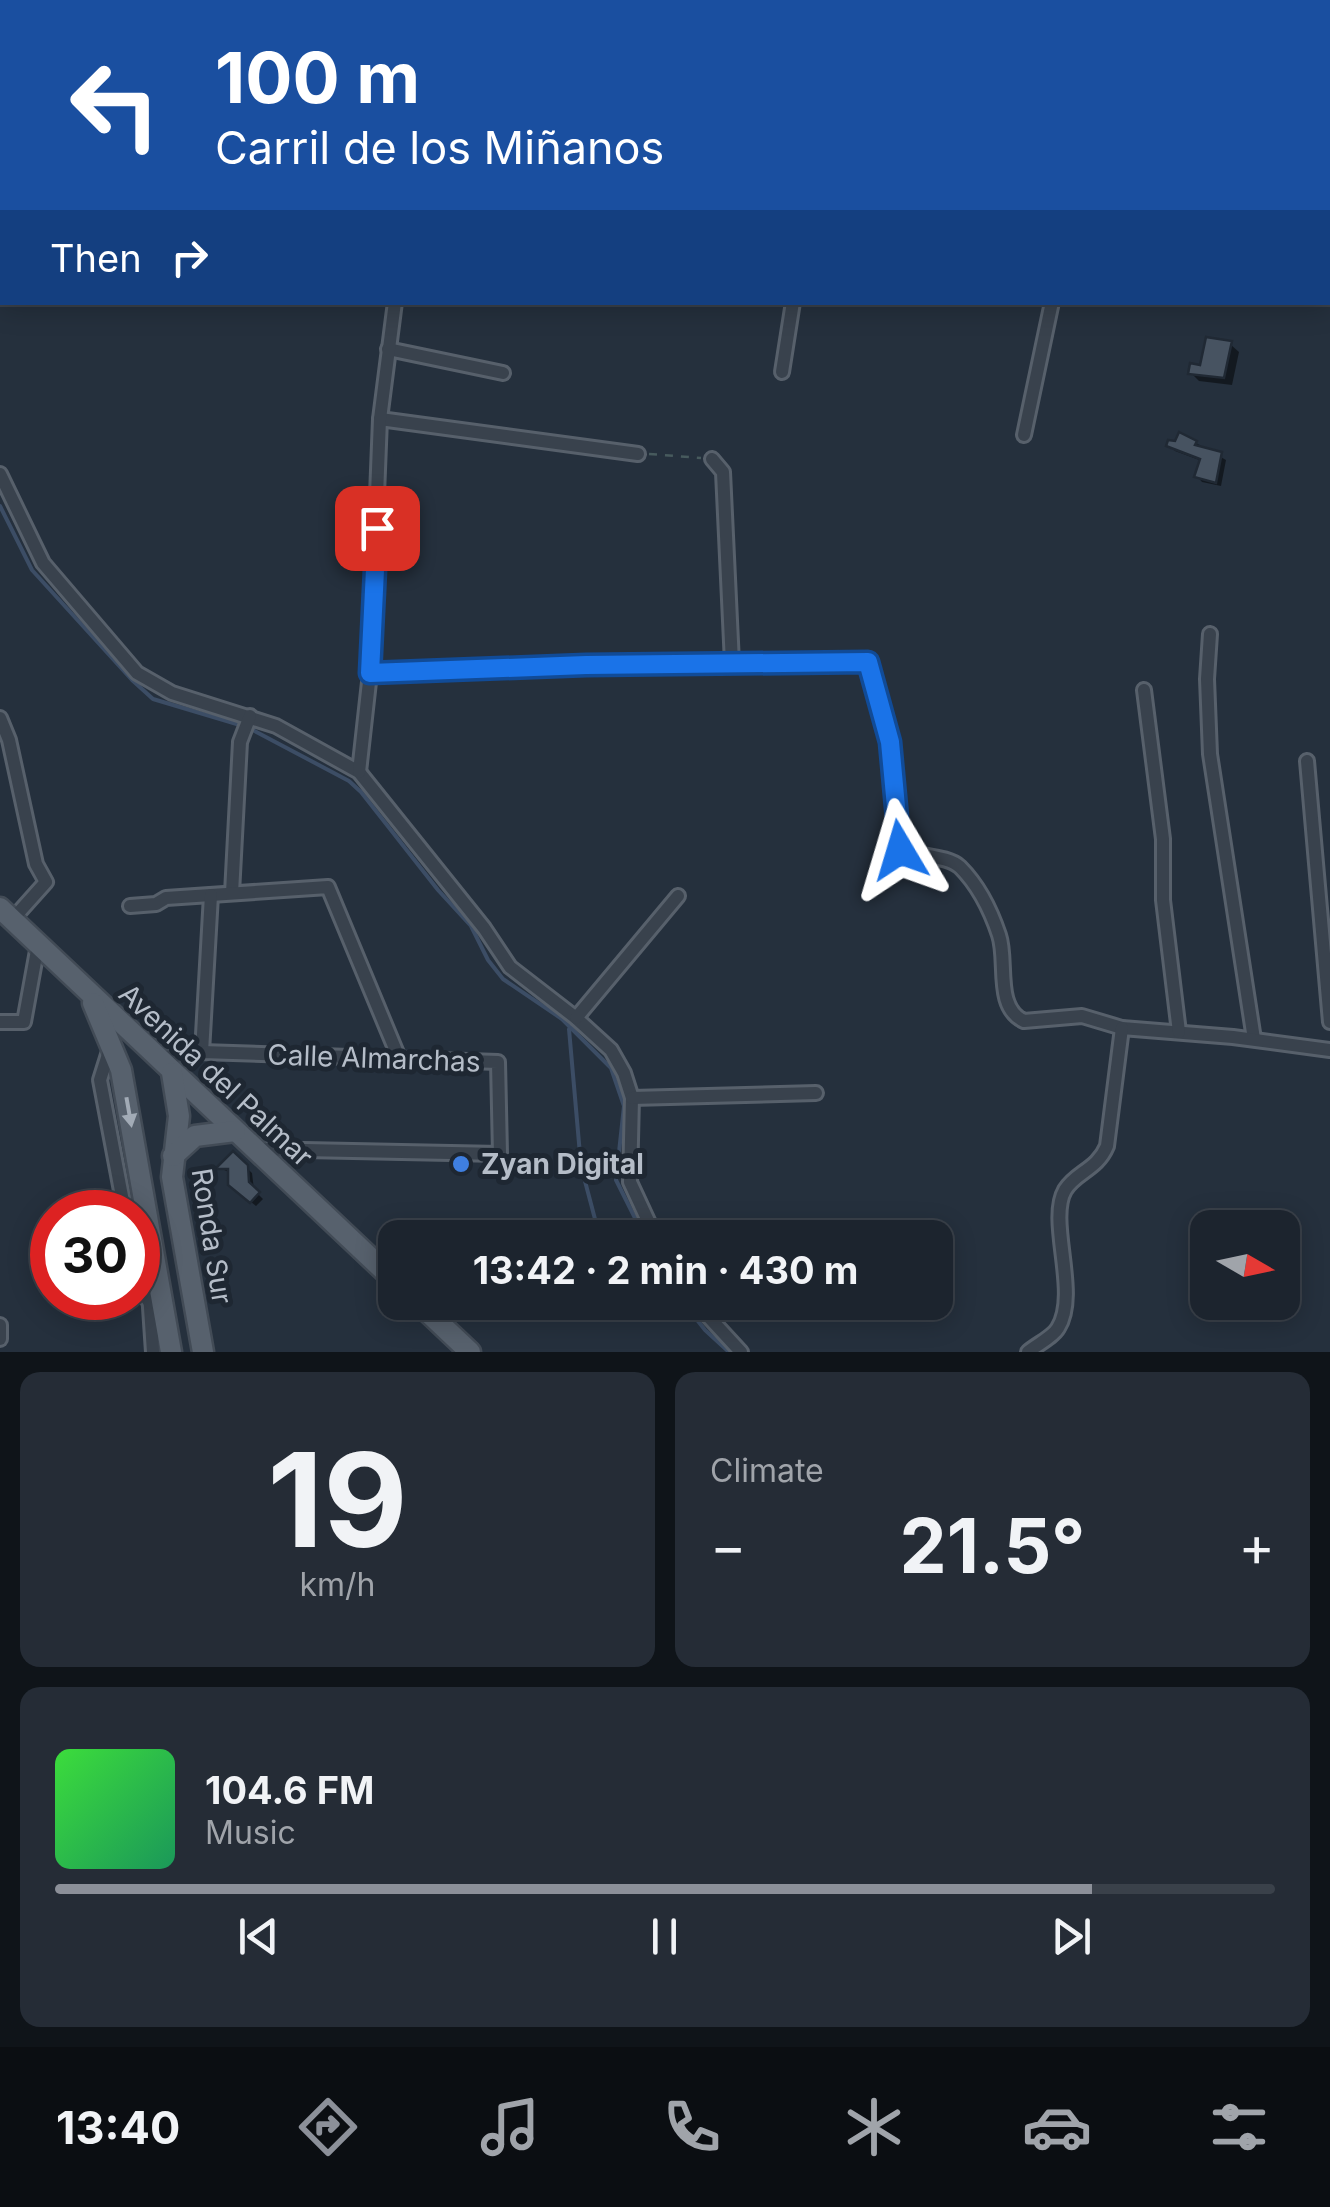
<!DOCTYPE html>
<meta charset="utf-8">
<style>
body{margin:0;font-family:Inter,sans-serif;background:#252c36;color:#f1f3f6;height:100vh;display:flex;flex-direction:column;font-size:38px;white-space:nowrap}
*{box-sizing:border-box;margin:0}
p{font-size:32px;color:#a0a4aa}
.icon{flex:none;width:55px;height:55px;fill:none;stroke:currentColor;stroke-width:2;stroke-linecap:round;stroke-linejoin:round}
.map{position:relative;height:1352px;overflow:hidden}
.panel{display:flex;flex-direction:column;gap:20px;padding:20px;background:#0f1419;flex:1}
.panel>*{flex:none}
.top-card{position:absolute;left:0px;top:0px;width:1330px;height:305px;box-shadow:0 5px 25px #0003,0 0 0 2px #3a414a;background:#1a4fa0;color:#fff;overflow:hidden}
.needle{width:65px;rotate:99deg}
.buttons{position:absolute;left:1190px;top:1210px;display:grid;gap:20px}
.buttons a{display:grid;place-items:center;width:110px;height:110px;border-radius:20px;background:#1c242e;box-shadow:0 5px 25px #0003,0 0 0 2px #3a414a;font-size:50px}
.speed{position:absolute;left:30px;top:1190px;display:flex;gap:20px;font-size:50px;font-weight:700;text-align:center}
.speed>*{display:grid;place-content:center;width:130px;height:130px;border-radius:50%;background:#1c242e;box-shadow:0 5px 25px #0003,0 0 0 2px #3a414a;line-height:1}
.speed .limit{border:15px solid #d22;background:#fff;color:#111}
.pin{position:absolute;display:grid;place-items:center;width:85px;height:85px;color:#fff;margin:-42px;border-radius:20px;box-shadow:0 5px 15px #0006}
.me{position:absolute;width:110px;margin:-55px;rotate:353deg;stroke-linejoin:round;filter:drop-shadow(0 0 8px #0008)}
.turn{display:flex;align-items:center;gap:35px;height:210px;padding:0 50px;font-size:45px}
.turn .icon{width:130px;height:130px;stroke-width:2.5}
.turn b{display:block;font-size:70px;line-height:85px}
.then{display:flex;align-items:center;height:95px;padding:0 50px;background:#0003;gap:20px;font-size:38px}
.big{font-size:75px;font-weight:700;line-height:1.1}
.panel .card{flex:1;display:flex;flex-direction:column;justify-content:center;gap:15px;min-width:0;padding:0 35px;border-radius:20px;background:#252c36}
.panel .dial{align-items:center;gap:0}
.dial b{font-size:130px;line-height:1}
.song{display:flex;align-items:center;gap:30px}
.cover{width:120px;height:120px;border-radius:15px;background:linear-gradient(135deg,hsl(120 70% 55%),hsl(150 70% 35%))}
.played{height:10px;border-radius:5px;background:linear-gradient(90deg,#8c9099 85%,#3a414a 85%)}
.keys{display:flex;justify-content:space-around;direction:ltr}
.heat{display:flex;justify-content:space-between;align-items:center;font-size:55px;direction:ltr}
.panel .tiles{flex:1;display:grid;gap:20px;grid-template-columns:1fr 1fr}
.card:last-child{grid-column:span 2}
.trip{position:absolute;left:378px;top:1220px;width:575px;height:100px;border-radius:20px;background:#1c242e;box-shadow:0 5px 25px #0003,0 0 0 2px #3a414a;font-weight:700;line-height:100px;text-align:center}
.tab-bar{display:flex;height:160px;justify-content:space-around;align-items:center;background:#0b0e12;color:#a0a4aa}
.tab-bar .icon{width:70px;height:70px}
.tab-bar .selected{color:#8c9099}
.tab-bar b{font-size:45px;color:#f1f3f6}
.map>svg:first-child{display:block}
.shadow{fill:#0007}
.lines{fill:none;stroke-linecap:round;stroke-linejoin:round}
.stream{stroke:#3c4d65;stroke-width:4}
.building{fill:#475361;stroke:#202934;stroke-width:2.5}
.street-casing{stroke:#57606b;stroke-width:18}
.primary-casing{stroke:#424b56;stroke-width:25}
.path{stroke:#475a5d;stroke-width:2.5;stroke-dasharray:8 8;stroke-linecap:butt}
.street{stroke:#39424d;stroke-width:12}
.primary{stroke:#57616d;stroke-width:20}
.oneway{fill:#a2abb6}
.route-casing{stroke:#114b97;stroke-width:25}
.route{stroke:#1a73e8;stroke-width:18}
.shop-dot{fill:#3f7fe0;stroke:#1e2732;stroke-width:4}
.labels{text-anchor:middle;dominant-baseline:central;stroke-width:10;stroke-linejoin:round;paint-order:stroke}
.street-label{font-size:28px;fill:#b5bdc8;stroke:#1e2732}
.poi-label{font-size:28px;font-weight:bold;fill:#b5bdc8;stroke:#1e2732;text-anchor:start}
</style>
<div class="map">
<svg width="1330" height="1352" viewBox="0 0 1330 1352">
<rect width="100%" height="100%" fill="#25303d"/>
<!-- shadow -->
<g class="shadow">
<path d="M1230,344L1239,352L1232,385L1199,381L1191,373Z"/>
<path d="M1196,443L1226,460L1221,486L1202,482L1197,476L1202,461L1175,451L1169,445Z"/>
<path d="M233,1155L252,1173L254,1190L263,1199L256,1206L236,1190L231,1173L222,1169Z"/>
</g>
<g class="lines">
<!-- stream -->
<g class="stream">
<path d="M0,506L32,570L132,680L153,699L240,725"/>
<path d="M249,728L349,781L361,792L438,890L471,926L488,960L503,979L562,1019L611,1068L624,1106L616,1180L645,1238"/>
<path d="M569,1029L581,1166L600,1238"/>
<path d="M618,1302L621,1313"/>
<path d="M683,1302L705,1330L729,1352"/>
</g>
</g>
<!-- building -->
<g class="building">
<path d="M1206,337L1232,341L1224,378L1188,374L1190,363L1200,365Z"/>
<path d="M1179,432L1197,441L1195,445L1222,452L1216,483L1194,477L1200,459L1166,446L1168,440L1175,441Z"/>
<path d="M233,1151L248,1165L249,1182L260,1192L250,1203L228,1185V1169H215Z"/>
</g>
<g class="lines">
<defs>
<g id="street">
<path d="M173,2L174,0"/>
<path d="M0,157H2"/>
<path d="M1328,271L1330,274"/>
<path d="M388,349L503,373"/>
<path d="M782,372L793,302"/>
<path d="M380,419L638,454"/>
<path d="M1024,435L1052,302"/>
<path d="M712,459L723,472L732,663"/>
<path d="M0,474L43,563L137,673L172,693L276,726L359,772L484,928L510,967L576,1018L611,1050L624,1073L632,1098L630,1182L656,1238"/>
<path d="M1210,634L1207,679L1210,754L1254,1039"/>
<path d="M370,673L586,665L868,662L891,742L900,849C917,857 947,855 960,867C978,885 991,911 999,935C1008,961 994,1007 1024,1021L1082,1016L1122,1028L1233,1037L1330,1050"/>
<path d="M1144,690L1163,839V900L1179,1032"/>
<path d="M0,718L9,740L36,864L46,882L12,920"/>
<path d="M1307,761L1330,1022"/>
<path d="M359,772L370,673L380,419L395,302"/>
<path d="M232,893L240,742L250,716"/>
<path d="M130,906L156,904L166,898L328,887L399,1058"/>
<path d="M576,1018L678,896"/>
<path d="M0,1022H24L38,945"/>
<path d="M111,1045L100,1080L125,1212"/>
<path d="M202,1052L211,895"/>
<path d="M159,1058L202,1052L498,1062L500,1154L255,1149"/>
<path d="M632,1098L816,1093"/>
<path d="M147,1263L153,1352"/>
<path d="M138,1279L139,1288L150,1303"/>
<path d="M695,1302L741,1352"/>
<path d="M0,1325V1339"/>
<path d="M1028,1352C1036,1345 1053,1337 1058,1328C1080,1293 1047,1221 1065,1190C1076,1172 1097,1170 1107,1146L1122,1028"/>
</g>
<g id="primary">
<path d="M0,908L395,1281"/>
<path d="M93,1003L121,1070L171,1352"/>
<path d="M172,1073L179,1116L172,1177L203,1352"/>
<path d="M173,1156L195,1136L235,1131"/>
<path d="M417,1302L470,1352"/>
</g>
</defs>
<!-- street casing -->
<use href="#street" class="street-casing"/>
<!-- primary casing -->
<use href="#primary" class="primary-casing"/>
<!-- path -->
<g class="path">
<path d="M668,2V0"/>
<path d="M649,454L701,458"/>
</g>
<!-- street -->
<use href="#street" class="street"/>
<!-- primary -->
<use href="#primary" class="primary"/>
</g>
<!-- one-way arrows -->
<defs><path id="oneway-solid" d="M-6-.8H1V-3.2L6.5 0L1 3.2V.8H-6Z" transform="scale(2.5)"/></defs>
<use class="oneway" href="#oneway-solid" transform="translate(129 1112) rotate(80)"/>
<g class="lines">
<defs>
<path id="route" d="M377,528L370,673L586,665L868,662L890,742L900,850"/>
</defs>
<!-- route casing -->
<use href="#route" class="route-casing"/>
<!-- route -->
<use href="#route" class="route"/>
</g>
<!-- markers -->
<circle class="shop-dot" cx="461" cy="1164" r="10"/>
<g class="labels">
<!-- street labels -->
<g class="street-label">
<text transform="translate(374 1058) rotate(2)">Calle Almarchas</text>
<text transform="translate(216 1075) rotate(43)">Avenida del Palmar</text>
<text transform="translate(212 1236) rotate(81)">Ronda Sur</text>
</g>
<!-- poi labels -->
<g class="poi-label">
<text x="481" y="1164">Zyan Digital</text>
</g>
</g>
</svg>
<div class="buttons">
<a><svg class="needle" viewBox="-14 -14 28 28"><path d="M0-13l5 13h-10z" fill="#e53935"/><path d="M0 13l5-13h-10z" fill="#a0a4aa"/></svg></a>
</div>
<div class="speed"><div class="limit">30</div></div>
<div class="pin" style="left:377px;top:528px;background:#d93025"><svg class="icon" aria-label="arrive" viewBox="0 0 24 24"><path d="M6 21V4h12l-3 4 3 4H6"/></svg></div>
<svg class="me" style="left:900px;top:850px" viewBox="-20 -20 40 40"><path d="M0-17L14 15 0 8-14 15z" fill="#1a73e8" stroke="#fff" stroke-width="4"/></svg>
<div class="trip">13:42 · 2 min · 430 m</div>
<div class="top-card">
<div class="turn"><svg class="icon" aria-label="left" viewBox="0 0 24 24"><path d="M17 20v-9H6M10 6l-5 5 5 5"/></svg><div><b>100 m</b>Carril de los Miñanos</div></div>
<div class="then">Then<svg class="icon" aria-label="right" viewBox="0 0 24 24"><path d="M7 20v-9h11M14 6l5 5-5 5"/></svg></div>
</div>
</div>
<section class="panel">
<div class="tiles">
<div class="card dial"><b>19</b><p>km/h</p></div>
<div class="card"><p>Climate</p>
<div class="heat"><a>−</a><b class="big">21.5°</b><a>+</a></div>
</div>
<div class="card">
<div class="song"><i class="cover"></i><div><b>104.6 FM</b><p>Music</p></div></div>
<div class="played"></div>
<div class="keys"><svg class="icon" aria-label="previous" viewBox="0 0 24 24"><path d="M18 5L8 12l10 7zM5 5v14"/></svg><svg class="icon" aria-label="pause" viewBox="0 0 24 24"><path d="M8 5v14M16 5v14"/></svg><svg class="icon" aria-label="next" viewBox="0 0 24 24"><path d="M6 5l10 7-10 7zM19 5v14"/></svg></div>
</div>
</div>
</section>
<nav class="tab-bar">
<b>13:40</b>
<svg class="icon selected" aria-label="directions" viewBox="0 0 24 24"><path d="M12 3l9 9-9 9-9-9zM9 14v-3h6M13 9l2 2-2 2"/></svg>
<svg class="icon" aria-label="music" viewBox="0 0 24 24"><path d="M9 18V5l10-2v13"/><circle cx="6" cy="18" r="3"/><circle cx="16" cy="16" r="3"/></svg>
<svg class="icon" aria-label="phone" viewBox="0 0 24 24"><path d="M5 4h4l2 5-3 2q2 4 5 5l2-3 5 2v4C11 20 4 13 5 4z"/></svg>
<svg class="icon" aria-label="climate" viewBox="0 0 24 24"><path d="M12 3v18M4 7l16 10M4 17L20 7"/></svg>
<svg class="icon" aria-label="car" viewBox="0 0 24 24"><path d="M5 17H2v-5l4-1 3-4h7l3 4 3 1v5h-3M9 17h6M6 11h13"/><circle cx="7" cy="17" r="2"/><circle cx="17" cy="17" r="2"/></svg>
<svg class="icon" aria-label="filters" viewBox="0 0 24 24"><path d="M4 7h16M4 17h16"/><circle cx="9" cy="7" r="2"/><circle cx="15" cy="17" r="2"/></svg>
</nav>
